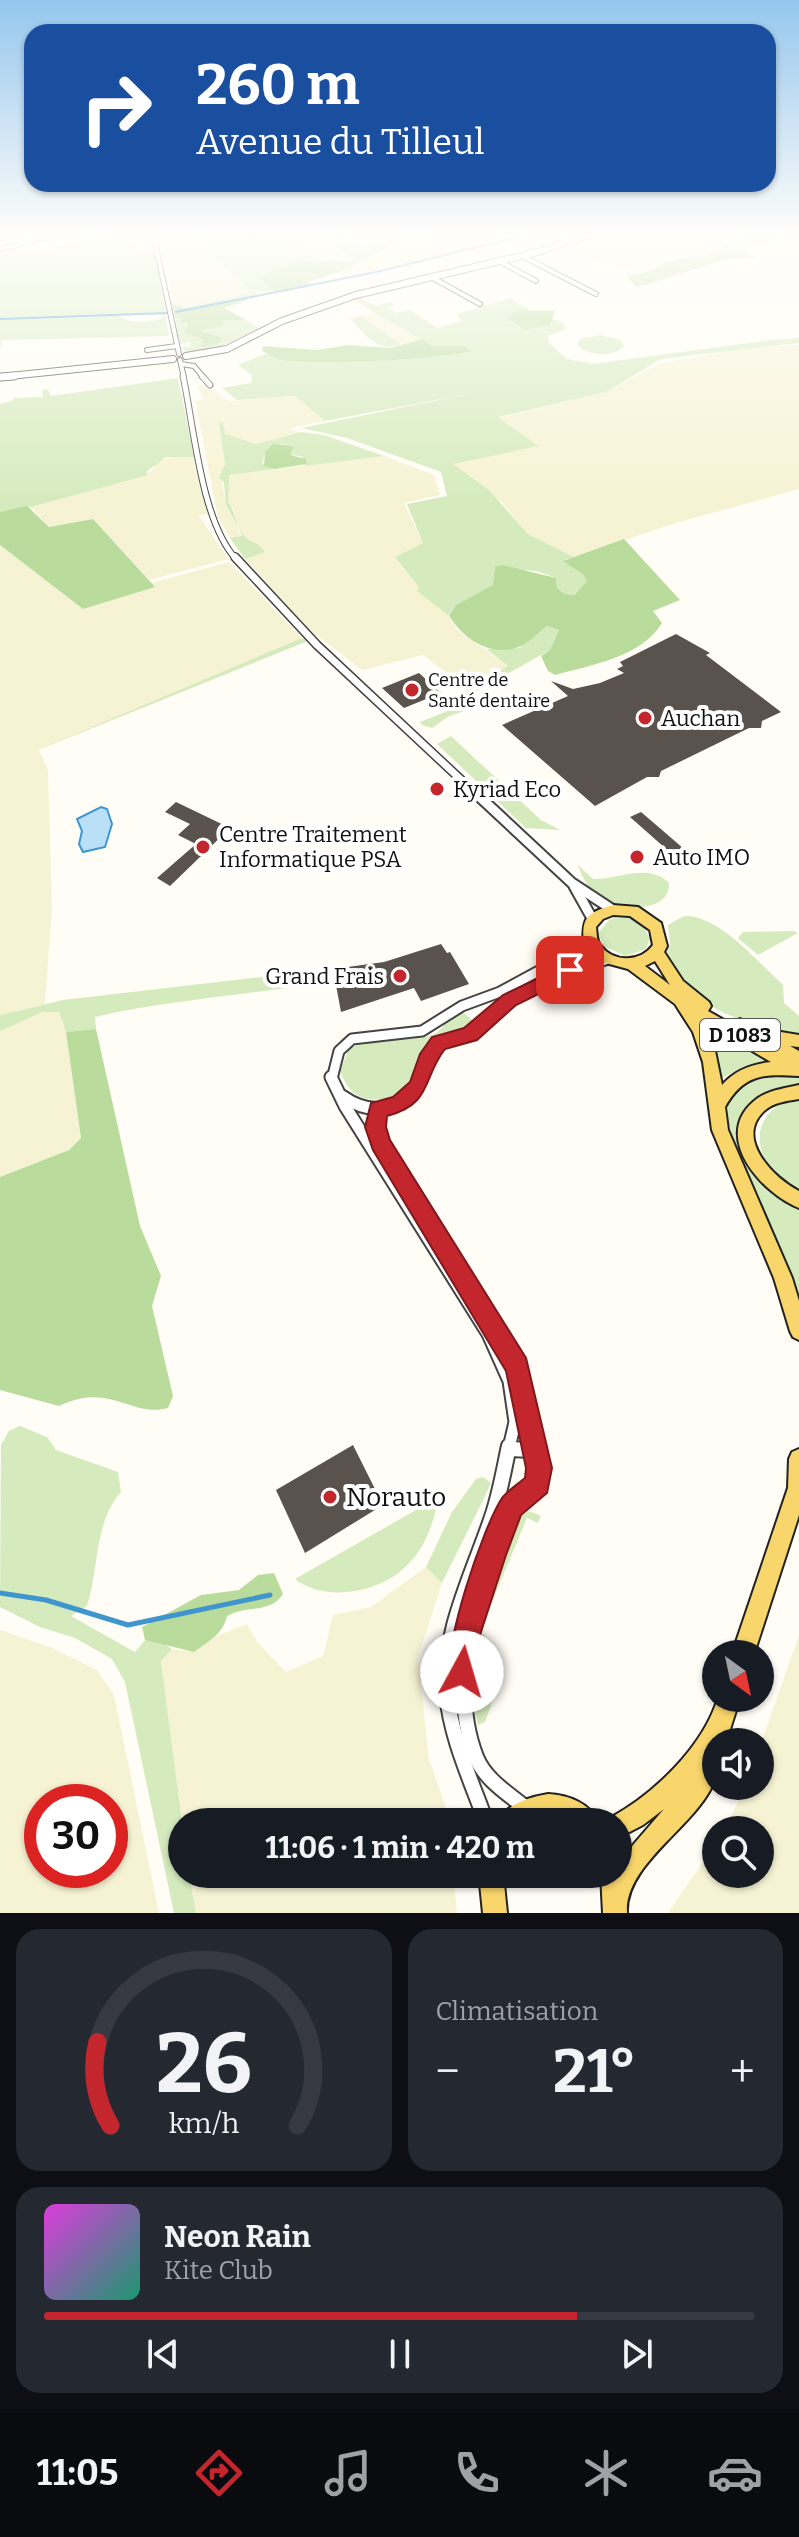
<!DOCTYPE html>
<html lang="fr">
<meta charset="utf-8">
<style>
body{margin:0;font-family:Bitter,serif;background:#242831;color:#f1f3f6;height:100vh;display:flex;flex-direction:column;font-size:30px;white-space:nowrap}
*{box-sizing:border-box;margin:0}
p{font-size:26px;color:#9ea1a6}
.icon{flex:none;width:44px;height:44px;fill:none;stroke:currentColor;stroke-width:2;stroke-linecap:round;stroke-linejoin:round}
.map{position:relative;height:1913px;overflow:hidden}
.panel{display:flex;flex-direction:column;gap:16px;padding:16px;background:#0d0f14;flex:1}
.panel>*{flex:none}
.hud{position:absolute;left:24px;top:24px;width:752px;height:168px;border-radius:24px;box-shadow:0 2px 6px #0004;background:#1a4fa0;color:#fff;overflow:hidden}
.needle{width:52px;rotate:147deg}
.tools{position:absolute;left:702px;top:1640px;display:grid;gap:16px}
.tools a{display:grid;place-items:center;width:72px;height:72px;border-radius:50%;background:#171b24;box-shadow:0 2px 6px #0004;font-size:40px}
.speed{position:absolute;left:24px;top:1784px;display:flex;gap:16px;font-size:40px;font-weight:700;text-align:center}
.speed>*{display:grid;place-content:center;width:104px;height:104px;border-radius:50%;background:#171b24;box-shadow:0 2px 6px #0004;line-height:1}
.speed .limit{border:12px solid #d22;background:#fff;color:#111}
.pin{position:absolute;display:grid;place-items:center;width:68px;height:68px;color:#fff;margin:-34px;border-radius:16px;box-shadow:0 4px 12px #0006}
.me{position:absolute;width:88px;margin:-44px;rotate:6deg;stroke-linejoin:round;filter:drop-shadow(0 0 6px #0008)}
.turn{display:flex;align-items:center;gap:28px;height:168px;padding:0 40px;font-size:36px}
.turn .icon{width:104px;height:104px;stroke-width:2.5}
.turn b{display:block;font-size:56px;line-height:68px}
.big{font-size:60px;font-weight:700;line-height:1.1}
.panel .tile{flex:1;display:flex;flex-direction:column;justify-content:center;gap:12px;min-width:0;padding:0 28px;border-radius:24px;background:#242831}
.panel .dial{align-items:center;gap:0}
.dial svg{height:208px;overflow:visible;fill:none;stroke:#363941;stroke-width:7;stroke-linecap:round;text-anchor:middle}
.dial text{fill:#f1f3f6;stroke:none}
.song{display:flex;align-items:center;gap:24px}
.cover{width:96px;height:96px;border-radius:12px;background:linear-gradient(135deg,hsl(300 70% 55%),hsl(160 70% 35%))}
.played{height:8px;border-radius:4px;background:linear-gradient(90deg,#c4262e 75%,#363941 75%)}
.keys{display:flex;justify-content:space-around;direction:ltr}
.heat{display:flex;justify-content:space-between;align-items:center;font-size:44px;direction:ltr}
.panel .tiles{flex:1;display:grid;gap:16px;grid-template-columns:1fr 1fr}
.tile:last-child{grid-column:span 2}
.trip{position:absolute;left:168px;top:1808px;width:464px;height:80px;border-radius:40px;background:#171b24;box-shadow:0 2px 6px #0004;font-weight:700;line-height:80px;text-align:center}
.tabs{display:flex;height:128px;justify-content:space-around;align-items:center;background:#090b0e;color:#9ea1a6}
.tabs .icon{width:56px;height:56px}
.tabs .selected{color:#c4262e}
.tabs b{font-size:36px;color:#f1f3f6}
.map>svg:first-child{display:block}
.farmland{fill:#f6f3d4;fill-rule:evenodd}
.green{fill:#d5ebbd}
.forest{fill:#b9dc9c}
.water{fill:#b9e0f7;stroke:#3f96cf;stroke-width:2}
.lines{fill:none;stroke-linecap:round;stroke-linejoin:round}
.stream-far1{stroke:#3f96cf;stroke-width:2}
.stream{stroke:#3f96cf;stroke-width:5}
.building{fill:#5a524d}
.minor-far5-casing{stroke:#444;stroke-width:6}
.minor-far4-casing{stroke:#444;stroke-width:7}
.minor-far3-casing{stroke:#444;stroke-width:10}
.minor-far2-casing{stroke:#444;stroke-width:13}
.minor-far1-casing{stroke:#444;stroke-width:15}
.minor-casing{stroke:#444;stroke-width:18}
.tertiary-far1-casing{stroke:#444;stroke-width:8}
.tertiary-casing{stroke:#444;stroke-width:9}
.primary-casing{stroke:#222;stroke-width:4}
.minor-far5{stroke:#fff;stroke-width:4}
.minor-far4{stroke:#fff;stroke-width:5}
.minor-far3{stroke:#fff;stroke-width:7}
.minor-far2{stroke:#fff;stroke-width:9}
.minor-far1{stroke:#fff;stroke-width:11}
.minor{stroke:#fff;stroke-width:14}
.tertiary-far1{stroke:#fff;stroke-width:6}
.tertiary{stroke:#fff;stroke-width:7}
.primary{fill:#f9d66b;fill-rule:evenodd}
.route{fill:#c4262e;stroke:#7f191e;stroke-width:2}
.poi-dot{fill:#c4262e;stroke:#fff;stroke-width:3}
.labels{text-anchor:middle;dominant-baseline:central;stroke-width:8;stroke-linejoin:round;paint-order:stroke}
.far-poi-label{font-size:18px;fill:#111;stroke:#fff;text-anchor:start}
.shield{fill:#fff;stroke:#585858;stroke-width:2}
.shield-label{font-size:20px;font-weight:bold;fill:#111}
.poi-label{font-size:22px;fill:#111;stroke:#fff;text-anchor:start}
.near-poi-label{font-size:26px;fill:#111;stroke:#fff;text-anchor:start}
</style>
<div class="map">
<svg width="799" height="1913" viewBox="0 0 799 1913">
<rect width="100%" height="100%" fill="#fffdf5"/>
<!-- farmland -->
<g class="farmland">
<path d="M282,233H322L341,241V248L354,259L347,263L324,262Z"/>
<path d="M600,233H736L739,237L704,251V254L659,262L645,273L603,263L567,246Z"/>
<path d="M189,235L252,292L180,307L175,304L164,261V239Z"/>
<path d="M431,236L454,245L478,240L488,244L362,273L348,275L342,271L401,241Z"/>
<path d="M376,313L422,339L401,344L361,316Z"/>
<path d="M799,345V489L676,523L574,557L528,534L502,502L452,463L537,446L497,418L606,392L658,364L740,349Z"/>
<path d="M207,385L228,401L295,396L325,421L295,427L291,430L301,432L258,444L225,434L219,423L225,465L221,476L226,504L241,537L230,538L218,517L195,400L203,399L198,386Z"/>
<path d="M181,455L197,458L195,466L202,479L208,514L199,516L228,559L149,580L93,519L49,527L31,507L146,475L154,469L155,462Z"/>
<path d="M384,456L434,475L440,495L404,503L423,543L395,557L419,587L447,612L457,630L508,666L468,689L423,655L362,670L308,628L245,559L265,551L243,536L236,521L234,510L228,502V475Z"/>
<path d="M0,545L83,609L155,587L151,583L229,562L302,638L39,750L48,770L52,909L45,1004L0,1015Z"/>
<path d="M43,1012H59L66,1033L81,1138L69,1150L0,1177V1031Z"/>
<path d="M426,1567L442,1583L418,1657L429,1759L451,1822H182L161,1660L172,1649L194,1652L215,1637L247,1624L258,1643L286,1672L323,1656L333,1615L371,1607Z"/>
<path d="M0,1630L50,1647L97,1670L114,1695L159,1913H0ZM42,1802H110V1870H42Z"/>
<path d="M799,1635V1913H668L716,1843V1874H760V1830H725L745,1786H760V1746Z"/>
<path d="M189,1874H453L457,1913H196Z"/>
</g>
<!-- green -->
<g class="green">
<path d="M121,233L138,250L154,249L166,312L0,318V255L13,251L6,248L44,251L104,234Z"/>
<path d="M189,233H282L324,262L284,264L269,273L275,292L256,291L258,294L251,296L181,308L252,292Z"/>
<path d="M357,297L376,306L390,302L395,305L388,308L396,313L410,310L437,328L461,321L457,314L511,298L529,310H521L510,322L524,330L551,318L564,324L566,329L548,336L549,343L567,359L593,364L772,340L799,338V343L661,359L606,392L498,417L538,446L453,464L489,490L528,534L574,557L564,560L585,575L588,582L573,595L565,594L557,588L556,578L537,571L495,568L494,585L456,605L448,615L417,591L419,587L395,557L423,543L407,504L447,496L441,472L347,438L302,428L473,393L325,421L295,396L237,400L222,388L251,383L252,375L238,365L268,353C292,368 441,360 470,351L465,346H432L352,299Z"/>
<path d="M162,314H165L169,336L2,340L0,349V320L120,316C126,324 151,323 162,318Z"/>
<path d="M361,316L401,344C378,354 365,334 350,319Z"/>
<path d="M175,318H182L191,335L212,345L222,338L199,332L223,326V320H246L259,328L220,347L187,352L180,347H191L189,342L180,344Z"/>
<path d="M600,335L620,340L624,346C612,358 589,356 577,345L580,339Z"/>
<path d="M178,378L194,457H166L146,472L148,475L31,507L0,512V404L12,401L14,398L43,397L42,390L48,389L51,396Z"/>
<path d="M223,422L225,434L257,444L301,432L324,435L384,456L304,466L307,463L301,456L290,455L294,446L281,444L265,453L262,463L274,469L229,475L228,502C236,512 235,527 244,536C251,543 260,543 265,552L245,559L230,538L242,536L226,504L224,482L219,478L225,464L219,423Z"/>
<path d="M547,626L559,630L550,650L466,697L462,693L508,666L486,649L519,648Z"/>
<path d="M302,638L308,641L38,750Z"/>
<path d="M472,695L479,698L474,708L449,716L432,728L422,725L420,722L445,712Z"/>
<path d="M451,736L541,820L560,830L526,828L437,744Z"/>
<path d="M578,865L593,879C617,880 648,862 669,883C670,913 624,910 605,901C592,894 582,879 578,865Z"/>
<path d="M684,916C718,914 759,963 783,985L784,1003L799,1016V1037C758,1029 674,1003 667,954L670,944L668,925Z"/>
<path d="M628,917L642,924L650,938L646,949L625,956L604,946L598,933L610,919Z"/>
<path d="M794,931L798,933L758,955L738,938L743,932Z"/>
<path d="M329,969L331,981C253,995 173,999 95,1017L96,1029L66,1032L59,1012H43L0,1031V1015L63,1000Z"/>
<path d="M457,1013H464L474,1022L471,1028C457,1031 441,1029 430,1040C406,1064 419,1105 370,1099C353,1097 346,1086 340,1071L349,1049C374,1034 402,1042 429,1036C444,1032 446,1018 457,1013Z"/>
<path d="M706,1022L773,1059L743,1067L722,1078L715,1044Z"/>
<path d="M759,1074L799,1077V1088C750,1082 751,1122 746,1157L799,1203V1306C773,1245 729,1168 727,1102L743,1083Z"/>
<path d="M791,1100L799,1101V1190C756,1174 741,1116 791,1100Z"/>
<path d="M20,1426L47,1437L56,1450L118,1472L121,1492C94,1522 99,1569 87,1606L71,1616L135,1652L145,1640L161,1642L172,1649L161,1661L182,1822V1874H189L196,1913H174L125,1682L112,1659L75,1638L40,1627L0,1607L1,1445L9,1431Z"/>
<path d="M483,1477L491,1483L486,1494L442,1583L426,1567L452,1512L476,1479Z"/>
<path d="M423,1506L436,1510C430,1533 421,1554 402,1570C376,1593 323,1602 295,1579Z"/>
<path d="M529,1511L541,1516L538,1523L527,1518L480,1631L488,1640L485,1646L479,1647L484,1686H491V1706L485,1722L478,1725C475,1709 470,1692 471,1676C472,1644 499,1524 529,1511Z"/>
</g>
<!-- forest -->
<g class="forest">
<path d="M323,233H339L358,245L442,233L401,241L342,271L309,282L310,285L275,292L262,278C273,264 310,259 335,261C344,262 345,264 353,259L336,246L340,241Z"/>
<path d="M751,233H781L776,239L796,240L748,244L744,250L755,258C714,256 675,279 636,287L627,276L650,271L665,262L705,255Z"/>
<path d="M245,297L248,300L224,308L246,320H223V326L200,331L223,338L217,344L201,347L203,340L184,332L188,324L179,321L183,318H175L172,304L185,308Z"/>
<path d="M521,310L555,311L550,325L524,330L508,319L514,311Z"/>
<path d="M422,339L432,346H465L471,351C441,360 308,366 278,359C273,357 267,353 262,351L263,346L316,350L349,345L391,348Z"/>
<path d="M273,444L294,446L290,455L306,459L307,464L274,469L264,466L265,452Z"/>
<path d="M27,506L49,527L93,519L155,587L83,609L0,545V512Z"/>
<path d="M624,539L680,600L653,611L662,623C642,657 591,665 555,675L548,671L541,656L550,650L559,630L547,626C539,632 530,642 521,646C493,659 462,639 449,615L456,605L493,585L495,567L503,565L556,578L557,588L565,594L574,595L587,581L584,575L563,561Z"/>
<path d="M96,1029L140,1226L161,1276L152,1306L173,1396L168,1408C131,1418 110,1381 59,1406L0,1390V1177L69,1150L81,1138L66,1032Z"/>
<path d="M274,1573L283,1594C270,1614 246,1605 227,1616C223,1634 209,1641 194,1652L145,1640L142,1627L201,1595L239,1590L258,1575Z"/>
</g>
<!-- water -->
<path class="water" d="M101,807L107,809L112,824L105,847L83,852L79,844L82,831L77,819Z"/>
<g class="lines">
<!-- stream-far1 -->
<g class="stream-far1">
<path d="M176,312L376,272L535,233"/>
<path d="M0,319L167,313"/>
</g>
<!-- stream -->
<path class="stream" d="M0,1593L46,1600L128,1625L270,1595"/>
</g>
<!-- building -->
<g class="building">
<path d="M676,634L710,653L706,655L781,712L762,721L761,728H749L661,771L659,777H647L595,806L502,725L568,696L551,681L573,689L600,683L624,673L617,669L623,666L620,662Z"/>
<path d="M419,673L441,693L404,708L382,688Z"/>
<path d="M176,802L230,828L170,886L157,878L196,844L178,835L190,824L165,812Z"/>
<path d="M641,812L662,830L684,849L673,855L630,817Z"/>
<path d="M441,944L447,953L450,952L469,984L421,1001L414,988L341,1012L333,969L384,962Z"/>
<path d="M353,1445L383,1505L305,1553L276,1490Z"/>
</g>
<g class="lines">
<defs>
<g id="minor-far5">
<path d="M153,233L179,354"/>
<path d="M0,249L62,233"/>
<path d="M522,256L596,294"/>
<path d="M499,261L536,281"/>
<path d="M431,277L480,304"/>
<path d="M147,350L177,346"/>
<path d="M180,360L184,378"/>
<path d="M181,364L194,366L204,378"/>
</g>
<g id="minor-far4">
<path d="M183,376C194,426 201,521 236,559"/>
<path d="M202,376L210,385"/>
</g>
<path id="minor-far3" d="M235,557L317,645L471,789"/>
<g id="minor-far2">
<path d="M469,787L572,883L613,910"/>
<path d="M574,886L593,920"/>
<path d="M332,1079L339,1051L352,1039L422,1031L462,1006L500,992L574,952L588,939"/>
<path d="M419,1079L428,1056L439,1043L474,1032L500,1006L538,983L608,959"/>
</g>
<g id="minor-far1">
<path d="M331,1077L345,1106L488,1334L509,1381L515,1422L509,1448"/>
<path d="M342,1096C372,1117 405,1112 420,1077"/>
<path d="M378,1109L376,1133L381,1143L518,1367L535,1448"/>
</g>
<g id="minor">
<path d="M509,1449L532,1450"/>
<path d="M527,1809C509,1794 485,1780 476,1757C448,1687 474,1573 511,1509C516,1499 529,1491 538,1484L534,1446"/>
<path d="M486,1822C471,1780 451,1738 447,1694C442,1632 473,1574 492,1517C500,1494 504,1469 509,1446"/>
</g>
<g id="tertiary-far1">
<path d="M186,356L227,349L282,321L356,295L534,253L595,233"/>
<path d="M0,377L173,359"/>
</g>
<path id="tertiary" d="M0,377L14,376"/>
<g id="primary">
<path d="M613,905L638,907L661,923L667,946L664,952L683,981L709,1002L711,1006L708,1011L733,1025L735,1021L740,1019L764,1031L769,1030L799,1035V1047L790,1046L799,1051V1076C765,1074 744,1073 725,1107L728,1130L792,1278L799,1301V1340L793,1337L790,1331L774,1278L712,1130L703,1062L693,1032L675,1004L628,969L602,962L584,945C581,917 587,913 613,905ZM613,915L630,916L650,930L653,945C641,962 614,963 601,946C596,941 597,934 596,927L603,919ZM655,961L670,985L645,966ZM703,1022L771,1062C752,1064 735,1070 722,1085L714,1046Z"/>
<path d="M799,1085V1099C787,1101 774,1102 764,1111C734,1139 775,1179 799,1191V1208C763,1194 712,1138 753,1102C766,1090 783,1089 799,1085Z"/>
<path d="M799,1449V1515L754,1654H732L788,1488L789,1459L792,1452Z"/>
<path d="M718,1698H740L726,1742H716C716,1754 718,1769 715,1779C700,1824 624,1863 627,1913H603L601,1874H618V1864L620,1865L633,1845L664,1809L643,1825L618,1838V1822H608L610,1818C654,1794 703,1747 718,1698Z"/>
<path d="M548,1794C568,1795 590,1803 598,1822H568L548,1818L531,1822H498C506,1804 530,1797 548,1794Z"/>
<path d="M479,1874H503L507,1913H483Z"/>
</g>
</defs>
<!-- minor-far5 casing -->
<use href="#minor-far5" class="minor-far5-casing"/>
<!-- minor-far4 casing -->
<use href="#minor-far4" class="minor-far4-casing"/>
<!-- minor-far3 casing -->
<use href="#minor-far3" class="minor-far3-casing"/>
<!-- minor-far2 casing -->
<use href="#minor-far2" class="minor-far2-casing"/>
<!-- minor-far1 casing -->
<use href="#minor-far1" class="minor-far1-casing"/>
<!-- minor casing -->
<use href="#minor" class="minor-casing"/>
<!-- tertiary-far1 casing -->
<use href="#tertiary-far1" class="tertiary-far1-casing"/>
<!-- tertiary casing -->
<use href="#tertiary" class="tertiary-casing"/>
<!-- primary casing -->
<use href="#primary" class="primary-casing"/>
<!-- minor-far5 -->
<use href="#minor-far5" class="minor-far5"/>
<!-- minor-far4 -->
<use href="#minor-far4" class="minor-far4"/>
<!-- minor-far3 -->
<use href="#minor-far3" class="minor-far3"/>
<!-- minor-far2 -->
<use href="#minor-far2" class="minor-far2"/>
<!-- minor-far1 -->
<use href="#minor-far1" class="minor-far1"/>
<!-- minor -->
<use href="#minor" class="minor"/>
<!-- tertiary-far1 -->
<use href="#tertiary-far1" class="tertiary-far1"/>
<!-- tertiary -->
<use href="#tertiary" class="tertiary"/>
<!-- primary -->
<use href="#primary" class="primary"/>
</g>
<!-- sky -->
<linearGradient id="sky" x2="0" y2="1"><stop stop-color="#95c6ee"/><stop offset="0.47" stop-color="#fffefa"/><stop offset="1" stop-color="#fffefa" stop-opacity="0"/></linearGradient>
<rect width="799" height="501" fill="url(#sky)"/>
<!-- route -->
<path class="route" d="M570,963L579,970L577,975L516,1005L477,1040L445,1049C422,1078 433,1104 387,1116L386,1127L390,1140L526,1358L552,1468L547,1493L521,1515L506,1555L480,1635L472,1682L462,1686L452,1682C440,1652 483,1527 502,1498C507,1491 518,1484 525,1478L526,1468L506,1371L373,1150L365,1127L371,1103L393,1097L410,1082L420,1054L432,1037L464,1028L503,995Z"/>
<!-- markers -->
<g class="poi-dot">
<circle cx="412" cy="690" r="8"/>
<circle cx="645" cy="718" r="8"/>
<circle cx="437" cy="789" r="8"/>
<circle cx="203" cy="847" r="8"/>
<circle cx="637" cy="857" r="8"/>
<circle cx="400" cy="976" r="8"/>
<circle cx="330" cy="1497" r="8"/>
</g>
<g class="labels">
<!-- far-poi labels -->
<g class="far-poi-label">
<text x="428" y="680">Centre de<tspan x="428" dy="21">Santé dentaire</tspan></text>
</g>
<!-- shield labels -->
<rect class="shield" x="700" y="1019" width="80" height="32" rx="6"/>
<g class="shield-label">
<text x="740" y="1035">D 1083</text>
</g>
<!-- poi labels -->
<g class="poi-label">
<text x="661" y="718">Auchan</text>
<text x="453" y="789">Kyriad Eco</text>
<text x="219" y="834">Centre Traitement<tspan x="219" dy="25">Informatique PSA</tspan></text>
<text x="653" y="857">Auto IMO</text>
<text x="384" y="976" text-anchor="end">Grand Frais</text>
</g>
<!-- near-poi labels -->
<g class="near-poi-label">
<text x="346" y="1497">Norauto</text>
</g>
</g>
</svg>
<div class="tools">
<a><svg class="needle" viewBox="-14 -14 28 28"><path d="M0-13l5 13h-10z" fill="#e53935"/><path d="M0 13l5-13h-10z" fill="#9ea1a6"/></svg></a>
<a><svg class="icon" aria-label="sound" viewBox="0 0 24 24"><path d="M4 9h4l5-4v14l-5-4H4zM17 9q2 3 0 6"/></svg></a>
<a><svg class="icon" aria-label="search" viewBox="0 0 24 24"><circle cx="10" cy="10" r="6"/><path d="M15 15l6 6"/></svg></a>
</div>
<div class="speed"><div class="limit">30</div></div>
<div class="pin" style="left:570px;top:970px;background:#d93025"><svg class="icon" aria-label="arrive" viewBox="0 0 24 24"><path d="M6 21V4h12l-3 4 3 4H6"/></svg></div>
<svg class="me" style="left:462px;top:1672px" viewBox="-20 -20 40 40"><circle r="19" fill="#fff"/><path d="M0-13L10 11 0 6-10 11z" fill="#c4262e"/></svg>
<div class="trip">11:06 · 1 min · 420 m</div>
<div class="hud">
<div class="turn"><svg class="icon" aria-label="right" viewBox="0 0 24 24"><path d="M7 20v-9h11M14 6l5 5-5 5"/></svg><div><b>260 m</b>Avenue du Tilleul</div></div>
</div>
</div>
<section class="panel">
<div class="tiles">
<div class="tile dial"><svg viewBox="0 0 100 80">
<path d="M14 69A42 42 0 1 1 86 69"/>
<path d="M14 69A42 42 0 0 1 9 37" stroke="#c4262e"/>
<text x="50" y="56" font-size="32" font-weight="700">26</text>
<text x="50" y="72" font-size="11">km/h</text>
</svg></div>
<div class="tile"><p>Climatisation</p>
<div class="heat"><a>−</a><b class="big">21°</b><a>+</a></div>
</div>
<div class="tile">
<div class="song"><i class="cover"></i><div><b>Neon Rain</b><p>Kite Club</p></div></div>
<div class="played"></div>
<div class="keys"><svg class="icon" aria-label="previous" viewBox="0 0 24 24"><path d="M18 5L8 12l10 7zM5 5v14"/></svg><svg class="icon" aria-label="pause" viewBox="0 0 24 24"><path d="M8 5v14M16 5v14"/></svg><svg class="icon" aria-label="next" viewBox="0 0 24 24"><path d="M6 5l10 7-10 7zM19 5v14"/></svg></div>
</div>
</div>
</section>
<nav class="tabs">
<b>11:05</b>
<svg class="icon selected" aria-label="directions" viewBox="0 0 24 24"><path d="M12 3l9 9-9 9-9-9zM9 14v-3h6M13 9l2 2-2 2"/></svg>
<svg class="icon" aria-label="music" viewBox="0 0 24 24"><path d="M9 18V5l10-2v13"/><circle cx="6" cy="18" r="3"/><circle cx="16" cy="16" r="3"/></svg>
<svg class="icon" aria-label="phone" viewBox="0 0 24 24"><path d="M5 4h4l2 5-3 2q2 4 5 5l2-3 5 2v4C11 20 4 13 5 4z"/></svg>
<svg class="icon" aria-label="climate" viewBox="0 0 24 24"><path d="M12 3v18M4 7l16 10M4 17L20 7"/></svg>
<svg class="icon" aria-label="car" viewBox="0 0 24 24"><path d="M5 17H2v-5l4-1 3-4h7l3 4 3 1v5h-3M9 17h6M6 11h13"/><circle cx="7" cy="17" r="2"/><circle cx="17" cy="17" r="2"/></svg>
</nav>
